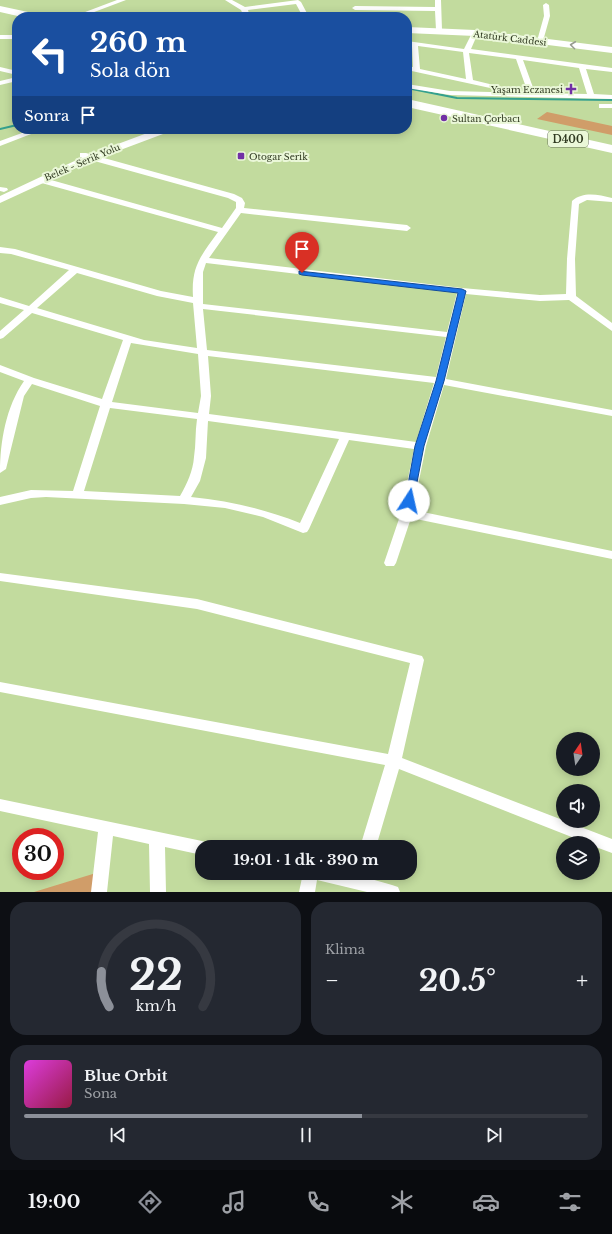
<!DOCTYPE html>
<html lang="tr">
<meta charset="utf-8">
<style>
body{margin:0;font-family:"Libre Baskerville",serif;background:#242831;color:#f1f3f6;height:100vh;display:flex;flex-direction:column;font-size:15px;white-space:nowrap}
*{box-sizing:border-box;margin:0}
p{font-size:13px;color:#9ea1a6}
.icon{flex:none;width:22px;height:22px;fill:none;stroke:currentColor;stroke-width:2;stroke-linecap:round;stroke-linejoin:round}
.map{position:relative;height:892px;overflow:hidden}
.details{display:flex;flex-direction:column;gap:10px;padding:10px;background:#0d0f14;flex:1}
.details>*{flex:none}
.top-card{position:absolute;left:12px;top:12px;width:400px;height:122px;border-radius:16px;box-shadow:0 2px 10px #0003;background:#1a4fa0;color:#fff;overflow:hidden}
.needle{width:26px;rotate:13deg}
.tools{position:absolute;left:556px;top:732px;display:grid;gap:8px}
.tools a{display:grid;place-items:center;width:44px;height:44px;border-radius:50%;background:#171b24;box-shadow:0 2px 10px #0003;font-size:20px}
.speed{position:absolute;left:12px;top:828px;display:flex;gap:8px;font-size:20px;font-weight:700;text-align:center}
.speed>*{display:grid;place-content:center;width:52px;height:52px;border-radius:50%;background:#171b24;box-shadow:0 2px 10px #0003;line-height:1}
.speed .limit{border:6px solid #d22;background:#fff;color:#111}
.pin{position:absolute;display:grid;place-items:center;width:34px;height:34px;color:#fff;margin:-41px -17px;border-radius:50% 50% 50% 0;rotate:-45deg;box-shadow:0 0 4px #0007}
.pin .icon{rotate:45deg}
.me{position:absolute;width:44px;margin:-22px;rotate:10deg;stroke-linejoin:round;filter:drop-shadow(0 0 3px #0008)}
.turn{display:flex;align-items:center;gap:14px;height:84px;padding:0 12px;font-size:18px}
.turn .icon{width:52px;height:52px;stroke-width:2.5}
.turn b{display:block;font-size:28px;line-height:34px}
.then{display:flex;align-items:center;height:38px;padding:0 12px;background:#0003;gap:8px;font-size:15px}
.big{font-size:30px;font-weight:700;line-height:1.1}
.details .card{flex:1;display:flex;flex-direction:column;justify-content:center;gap:6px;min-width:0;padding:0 14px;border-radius:16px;background:#242831}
.details .dial{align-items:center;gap:0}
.dial svg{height:104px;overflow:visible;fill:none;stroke:#363941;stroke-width:7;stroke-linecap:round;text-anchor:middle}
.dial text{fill:#f1f3f6;stroke:none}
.song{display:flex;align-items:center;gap:12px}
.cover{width:48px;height:48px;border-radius:6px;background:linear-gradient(135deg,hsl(300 70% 55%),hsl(340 70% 35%))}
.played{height:4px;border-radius:2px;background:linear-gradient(90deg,#8c9099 60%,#363941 60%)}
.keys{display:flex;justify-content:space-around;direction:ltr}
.heat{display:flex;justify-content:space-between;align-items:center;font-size:22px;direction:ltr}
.details .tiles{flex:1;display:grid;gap:10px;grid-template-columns:1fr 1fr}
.card:last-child{grid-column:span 2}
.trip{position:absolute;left:195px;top:840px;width:222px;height:40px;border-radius:16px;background:#171b24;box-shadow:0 2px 10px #0003;font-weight:700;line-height:40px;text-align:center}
.dock{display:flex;height:64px;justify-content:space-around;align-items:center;background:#090b0e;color:#9ea1a6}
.dock .icon{width:28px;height:28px}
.dock .active{color:#8c9099}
.dock b{font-size:18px;color:#f1f3f6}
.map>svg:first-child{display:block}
.green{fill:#d09d69}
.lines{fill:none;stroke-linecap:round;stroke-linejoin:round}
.stream{stroke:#34a08e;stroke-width:2}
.street{fill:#fff;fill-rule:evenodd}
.secondary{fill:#fff;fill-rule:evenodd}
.highway{fill:#fff;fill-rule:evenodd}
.oneway{stroke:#989c90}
.route{fill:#1a73e8;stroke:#114b97}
.poi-dot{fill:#7130a5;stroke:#eaf7d8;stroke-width:1.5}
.labels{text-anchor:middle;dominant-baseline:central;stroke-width:4;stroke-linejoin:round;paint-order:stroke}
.far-street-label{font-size:9px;fill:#303a21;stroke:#eaf7d8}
.far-poi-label{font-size:9px;fill:#303a21;stroke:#eaf7d8;text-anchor:start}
.shield{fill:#eaf7d8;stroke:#687358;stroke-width:1}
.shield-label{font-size:10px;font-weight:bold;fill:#303a21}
</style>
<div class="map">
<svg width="612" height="892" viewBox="0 0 612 892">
<rect width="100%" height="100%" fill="#c2db9e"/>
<!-- green -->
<g class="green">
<path d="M547,112L612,126V135L537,119Z"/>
<path d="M96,873L95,892H34Z"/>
</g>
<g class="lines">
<!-- stream -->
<g class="stream">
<path d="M407,88L457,98L612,100"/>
<path d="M0,129L17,125"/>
</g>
<!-- street -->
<g class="street">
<path d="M117,0H126L81,17H72Z"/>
<path d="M225,0H232L245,7L298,0L301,2L309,17H303L296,4L248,10L250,17H244L241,10Z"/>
<path d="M435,0H441L442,30L439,32L436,30L435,11L355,10L352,8L355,6L435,7Z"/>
<path d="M546,3L549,5L550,16L543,41L540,43L537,41L544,16L543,5Z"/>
<path d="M475,31L478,33L471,49L612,68V72L586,69L594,94L612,95V99L450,95L407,88V84L450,91L528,93L516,59L469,53L473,80L506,88L508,89L504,91L407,70V66L413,67L412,46L407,45V41L464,49L472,33ZM418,46L463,52L466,79L420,69ZM523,60L579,68L587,94L535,93Z"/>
<rect x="0" y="35" width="17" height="4"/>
<path d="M0,67L17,71V75L0,71Z"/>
<path d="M17,77V81L0,85V81Z"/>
<rect x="599" y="104" width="13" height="4"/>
<path d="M33,129H44L0,146V141Z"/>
<path d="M80,153H86L234,194L242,198L245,203L244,208L407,225L411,228L407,231L241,213L209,258L462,288L540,295L566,294L567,259L572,201C584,191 598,195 612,198V202L587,200L579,204L575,259L576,296L612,323V331L569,300L540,301L466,294L446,379L612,410V416L444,385L426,446L413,510L612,551V559L411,518L396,563L394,566H386L384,563L401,513L414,449L349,440L309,529L307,532L303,533L263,517L225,508L184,504L46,497L31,498L0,505V497L31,490L73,491L100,406L32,384L24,396L6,469L0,473C0,441 6,407 24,381L0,372V365L34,378L102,399L123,340L32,313L3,338L0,339V331L24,310L0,303V297L29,306L69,270L11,254L0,253V247L15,249L161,291L193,297C191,266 201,256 218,232L38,182V178H44L222,228L236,208V202L228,198L80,157ZM206,263L457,293L447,332L203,304V272ZM77,273L157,296L193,303L197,348L144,340L37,308ZM203,309L446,337L436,377L207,350ZM131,343L198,354L201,396L198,413L112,402ZM208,356L434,383L416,442L209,414L211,396ZM110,408L197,419C195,432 196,445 194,457C193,471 187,484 180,496L84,491ZM208,421L339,439L300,523C264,509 230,501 191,497L200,481L206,458Z"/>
<path d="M0,187L7,188L8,190L4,192L0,191Z"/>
<path d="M0,573L197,599L422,656L424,660L402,758L612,839V853L593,846V843H587L399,769L376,847H360L385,765L0,692V682L388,754L410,663L197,609L0,581Z"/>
<path d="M0,799L202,841L207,843L209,847H202V855L165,847L166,892H150L149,844L113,836L107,892H91L98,832L0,811Z"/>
<path d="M303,873H350L392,885L398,887L400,892H367L317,880L315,892H299Z"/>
</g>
<!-- secondary -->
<g class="secondary">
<path d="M407,27L475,30L612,47V53L475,36L407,33Z"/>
<path d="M158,129H172L171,131L91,161L0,203V196L83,157Z"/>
</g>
<!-- highway -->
<g class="highway">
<path d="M0,6L42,15L44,17H22L0,12Z"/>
<path d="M407,99L612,145V153L407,107Z"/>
</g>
</g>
<!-- one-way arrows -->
<defs><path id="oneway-chevron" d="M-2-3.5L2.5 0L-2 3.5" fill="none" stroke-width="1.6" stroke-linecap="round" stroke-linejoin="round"/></defs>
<use class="oneway" href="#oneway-chevron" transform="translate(573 45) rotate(-173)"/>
<!-- route -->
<path class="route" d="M299,271L462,289L466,291L444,381L424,446L413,503L409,504L405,501L415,446L436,381L458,293L302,275L299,274Z"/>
<!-- markers -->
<g class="poi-dot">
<path d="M569 83h4v4h4v4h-4v4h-4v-4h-4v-4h4z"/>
<circle cx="444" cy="118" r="4"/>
<rect x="237" y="152" width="8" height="8" rx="2"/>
</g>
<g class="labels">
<!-- far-street labels -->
<g class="far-street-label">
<text transform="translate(510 38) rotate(7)">Atatürk Caddesi</text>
<text transform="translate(82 162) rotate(-23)">Belek - Serik Yolu</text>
</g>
<!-- far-poi labels -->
<g class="far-poi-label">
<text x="563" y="89" text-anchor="end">Yaşam Eczanesi</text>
<text x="452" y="118">Sultan Çorbacı</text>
<text x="249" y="156">Otogar Serik</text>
</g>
<!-- shield labels -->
<rect class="shield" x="548" y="131" width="40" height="16" rx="3"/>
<g class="shield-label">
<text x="568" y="139">D400</text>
</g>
</g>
</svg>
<div class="tools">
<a><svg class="needle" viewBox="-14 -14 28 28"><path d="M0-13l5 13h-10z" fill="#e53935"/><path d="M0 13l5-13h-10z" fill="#9ea1a6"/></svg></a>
<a><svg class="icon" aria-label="sound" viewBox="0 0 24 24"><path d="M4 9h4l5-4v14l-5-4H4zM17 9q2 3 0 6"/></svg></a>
<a><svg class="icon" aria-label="layers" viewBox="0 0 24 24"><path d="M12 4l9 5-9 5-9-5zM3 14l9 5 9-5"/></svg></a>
</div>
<div class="speed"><div class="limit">30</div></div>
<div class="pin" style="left:302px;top:273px;background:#d93025"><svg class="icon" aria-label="arrive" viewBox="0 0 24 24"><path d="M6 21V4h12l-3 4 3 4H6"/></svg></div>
<svg class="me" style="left:409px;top:501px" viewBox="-20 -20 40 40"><circle r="19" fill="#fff"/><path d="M0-13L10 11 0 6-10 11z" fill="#1a73e8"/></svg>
<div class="trip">19:01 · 1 dk · 390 m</div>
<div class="top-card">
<div class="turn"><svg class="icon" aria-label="left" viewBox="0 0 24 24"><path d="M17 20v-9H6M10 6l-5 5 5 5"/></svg><div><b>260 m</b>Sola dön</div></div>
<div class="then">Sonra<svg class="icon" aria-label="arrive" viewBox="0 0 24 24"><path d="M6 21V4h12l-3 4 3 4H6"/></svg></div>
</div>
</div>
<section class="details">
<div class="tiles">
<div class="card dial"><svg viewBox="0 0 100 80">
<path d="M14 69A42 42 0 1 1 86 69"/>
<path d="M14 69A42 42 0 0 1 8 42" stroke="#8c9099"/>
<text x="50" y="56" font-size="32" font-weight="700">22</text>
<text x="50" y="72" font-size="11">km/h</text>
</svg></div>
<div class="card"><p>Klima</p>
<div class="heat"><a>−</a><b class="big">20.5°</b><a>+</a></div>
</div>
<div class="card">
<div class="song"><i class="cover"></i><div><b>Blue Orbit</b><p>Sona</p></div></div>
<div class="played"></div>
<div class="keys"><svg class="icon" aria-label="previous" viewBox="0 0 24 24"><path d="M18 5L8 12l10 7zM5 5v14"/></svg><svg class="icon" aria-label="pause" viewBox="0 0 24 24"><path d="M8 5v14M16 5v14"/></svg><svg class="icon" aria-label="next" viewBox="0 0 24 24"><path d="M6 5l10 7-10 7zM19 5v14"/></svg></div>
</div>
</div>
</section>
<nav class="dock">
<b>19:00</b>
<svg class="icon active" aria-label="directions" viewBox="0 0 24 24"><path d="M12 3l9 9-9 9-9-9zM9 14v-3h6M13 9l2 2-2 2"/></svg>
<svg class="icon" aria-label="music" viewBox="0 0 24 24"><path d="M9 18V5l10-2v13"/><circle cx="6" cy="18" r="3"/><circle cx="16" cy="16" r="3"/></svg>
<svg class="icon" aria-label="phone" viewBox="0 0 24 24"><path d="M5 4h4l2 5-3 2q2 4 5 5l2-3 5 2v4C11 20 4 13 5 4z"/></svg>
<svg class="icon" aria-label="climate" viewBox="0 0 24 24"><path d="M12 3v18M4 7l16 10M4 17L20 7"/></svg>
<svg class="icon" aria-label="car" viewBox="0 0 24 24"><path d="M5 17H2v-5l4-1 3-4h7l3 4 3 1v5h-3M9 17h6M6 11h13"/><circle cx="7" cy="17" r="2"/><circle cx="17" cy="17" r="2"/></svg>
<svg class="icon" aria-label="filters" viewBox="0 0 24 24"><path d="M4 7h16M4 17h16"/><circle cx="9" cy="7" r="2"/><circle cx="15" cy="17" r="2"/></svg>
</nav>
